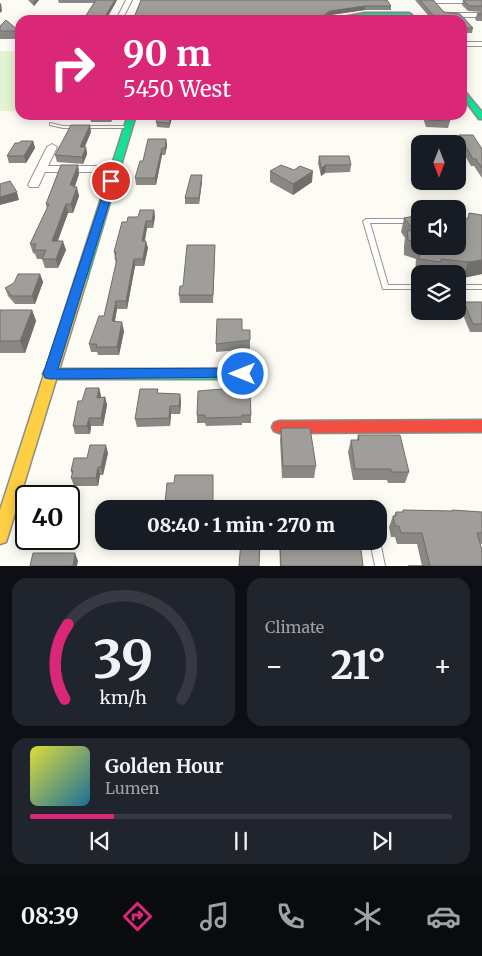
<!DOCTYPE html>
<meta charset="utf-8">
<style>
body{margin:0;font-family:Merriweather,serif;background:#20242c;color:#f1f3f6;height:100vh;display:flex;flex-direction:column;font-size:19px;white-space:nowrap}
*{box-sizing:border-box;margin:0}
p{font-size:16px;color:#9ea1a6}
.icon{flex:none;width:28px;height:28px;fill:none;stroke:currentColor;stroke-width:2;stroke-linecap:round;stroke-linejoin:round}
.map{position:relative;height:566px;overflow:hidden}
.drawer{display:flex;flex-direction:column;gap:12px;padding:12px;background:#0d0f14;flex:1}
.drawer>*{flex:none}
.guide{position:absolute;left:15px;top:15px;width:452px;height:105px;border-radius:15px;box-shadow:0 2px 12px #0003;background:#db2777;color:#fff;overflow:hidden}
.needle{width:32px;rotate:180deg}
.controls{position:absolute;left:411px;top:135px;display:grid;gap:10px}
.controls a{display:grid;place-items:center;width:55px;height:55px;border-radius:10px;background:#171b24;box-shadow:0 2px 12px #0003;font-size:25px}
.speed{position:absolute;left:15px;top:485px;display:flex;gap:10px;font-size:25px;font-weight:700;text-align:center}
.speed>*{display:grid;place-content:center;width:65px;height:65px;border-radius:50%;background:#171b24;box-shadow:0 2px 12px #0003;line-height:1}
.speed .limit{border:2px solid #111;border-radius:8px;background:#fff;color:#111}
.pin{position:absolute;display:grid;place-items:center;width:42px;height:42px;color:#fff;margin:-21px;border:2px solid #fff;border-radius:50%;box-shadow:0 1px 5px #0007}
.me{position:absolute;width:55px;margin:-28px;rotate:270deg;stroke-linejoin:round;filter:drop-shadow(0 0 4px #0008)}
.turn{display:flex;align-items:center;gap:18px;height:105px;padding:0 25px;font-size:22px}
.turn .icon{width:65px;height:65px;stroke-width:2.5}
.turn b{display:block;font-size:35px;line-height:42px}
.big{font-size:38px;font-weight:800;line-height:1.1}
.drawer .card{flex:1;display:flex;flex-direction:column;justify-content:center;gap:8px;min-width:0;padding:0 18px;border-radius:15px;background:#20242c}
.drawer .dial{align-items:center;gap:0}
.dial svg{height:130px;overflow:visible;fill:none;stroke:#363941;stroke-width:7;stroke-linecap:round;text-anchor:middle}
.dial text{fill:#f1f3f6;stroke:none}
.song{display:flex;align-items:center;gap:15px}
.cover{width:60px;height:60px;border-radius:8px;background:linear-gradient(135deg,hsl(60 70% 55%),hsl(200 70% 35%))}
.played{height:5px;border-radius:2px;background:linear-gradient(90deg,#db2777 20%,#363941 20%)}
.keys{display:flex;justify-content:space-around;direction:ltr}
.heat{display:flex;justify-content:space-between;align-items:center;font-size:28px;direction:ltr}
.drawer .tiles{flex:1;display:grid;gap:12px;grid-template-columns:1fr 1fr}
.card:last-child{grid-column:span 2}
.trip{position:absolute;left:95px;top:500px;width:292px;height:50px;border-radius:15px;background:#171b24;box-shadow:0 2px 12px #0003;font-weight:800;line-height:50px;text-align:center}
.tab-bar{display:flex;height:80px;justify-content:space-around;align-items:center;background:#090b0e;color:#9ea1a6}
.tab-bar .icon{width:35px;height:35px}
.tab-bar .selected{color:#db2777}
.tab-bar b{font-size:22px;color:#f1f3f6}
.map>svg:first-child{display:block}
.green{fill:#e4f3d2}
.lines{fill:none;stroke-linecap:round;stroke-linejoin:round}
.lane-casing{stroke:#969592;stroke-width:2}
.street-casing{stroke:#969592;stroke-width:2}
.fast-casing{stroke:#8c8c89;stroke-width:3}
.slow-casing{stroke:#8c8c89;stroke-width:3}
.jam-casing{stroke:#8c8c89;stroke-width:3}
.lane{fill:#fffefd;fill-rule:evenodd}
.street{fill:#fffefd;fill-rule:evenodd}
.fast{fill:#16e098;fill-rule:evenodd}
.slow{fill:#ffcf43;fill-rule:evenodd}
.jam{fill:#f24e42;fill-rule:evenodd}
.wall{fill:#8a8884}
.shaded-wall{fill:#706f6c}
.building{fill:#a09e9a;stroke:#706f6c}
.route{fill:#1a73e8;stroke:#114b97}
</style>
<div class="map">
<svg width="482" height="566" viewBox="0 0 482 566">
<rect width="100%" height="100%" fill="#fcfbf4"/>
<!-- green -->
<rect class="green" x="0" y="51" width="20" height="60"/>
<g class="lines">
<defs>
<g id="lane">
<path d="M50,123L63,126H128L130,127L128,128H63L50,125Z"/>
<path d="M366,219H420V223H370L388,285H420V289H383L363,221Z"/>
<rect x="458" y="285" width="24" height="4"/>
<path d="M379,538L380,541L385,566H375L370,541H379Z"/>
</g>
<g id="street">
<path d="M126,0H132L122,20H116Z"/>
<path d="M434,0H482V3H436Z"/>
<path d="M482,13V17H448L445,15L448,13Z"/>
<rect x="462" y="42" width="20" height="4"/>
<path d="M52,144L57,147L48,166H115L120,169L115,172H45L38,187H30L28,185L47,147Z"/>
</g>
<g id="fast">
<path d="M365,13H409L412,15L409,17H365L327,20Z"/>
<path d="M462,88L482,112V119H479L462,96Z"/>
<path d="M128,115H136L87,279L81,283L77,282L75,279Z"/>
<path d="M50,369H243L248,370L250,374L248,378L243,379H50L45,378L43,374L45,370Z"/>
</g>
<path id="slow" d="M81,275L87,279L8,536L6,542L0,544V510L75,279Z"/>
<path id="jam" d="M482,420V432L279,433L274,431L272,427L274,423L279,421Z"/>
</defs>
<!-- lane casing -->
<use href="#lane" class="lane-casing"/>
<!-- street casing -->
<use href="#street" class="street-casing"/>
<!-- fast casing -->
<use href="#fast" class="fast-casing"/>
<!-- slow casing -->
<use href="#slow" class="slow-casing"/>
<!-- jam casing -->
<use href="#jam" class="jam-casing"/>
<!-- lane -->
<use href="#lane" class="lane"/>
<!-- street -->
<use href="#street" class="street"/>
<!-- fast -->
<use href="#fast" class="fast"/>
<!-- slow -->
<use href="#slow" class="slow"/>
<!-- jam -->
<use href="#jam" class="jam"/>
</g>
<!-- wall -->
<g class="wall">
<path d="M28,0H39L34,6Z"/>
<path d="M58,0H117L106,20H83L94,3H59Z"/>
<path d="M141,0L391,6V10H365L330,15L326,17L133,20Z"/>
<path d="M415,0H433L444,12L460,14L473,28L472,33H466L465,37H462V20H432Z"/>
<path d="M463,0H482V12L468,11L462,5Z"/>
<path d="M482,13V21H477L475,19L477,14Z"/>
<path d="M0,26L19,31L20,39H0Z"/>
<path d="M44,115H63L60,120H45Z"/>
<path d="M114,115L111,122H91L90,118Z"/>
<path d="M159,115H173L169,128L157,127L156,122Z"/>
<path d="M422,115H447L450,121L448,128L426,127Z"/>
<path d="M91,132L84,147H86L87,154L83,164L57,162L55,155Z"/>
<path d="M459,135L482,149V178L474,166H471L457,142Z"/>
<path d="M166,139L167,146L165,155H162L156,185H136L135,178L143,161Z"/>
<path d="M33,141L35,148L26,163H9L7,156L19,143Z"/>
<path d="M319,156L351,165L350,172L325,173L321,176L318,163Z"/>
<path d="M78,165L79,174L75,186L79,196L73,213H68L58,241L66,250L58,268H45L42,259H37L35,254L33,253L30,244L47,209L46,204Z"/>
<path d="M294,170L312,182L293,195L270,182V171Z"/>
<path d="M202,181L199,204H185V198Z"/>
<path d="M154,210L155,217L153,228H147L145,241L148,248L144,266H135L127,309H117L115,322L124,331L119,355H98L97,352H91L89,344L104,316L116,265L114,252L127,222Z"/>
<path d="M469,213L482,215V274L463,278L458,277V274H420V275L415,274L416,259L404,255V246L405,238L401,232L404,218L420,215V246L467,219Z"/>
<path d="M215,252L213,303H180L179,295L183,286Z"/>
<path d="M40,274L43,282L35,304H15L8,296L5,288Z"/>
<path d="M464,302H482V332H470L461,310Z"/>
<path d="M0,310H32L36,321L25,353H0Z"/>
<path d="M250,340V349L216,352V344Z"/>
<path d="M99,388L101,396L100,397H105L107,405L103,426H91L90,434H75L73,426L82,401Z"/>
<path d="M158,393L180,394L181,402L180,414H171L170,426L137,427L135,419Z"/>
<path d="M197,415H251V423H242V425L206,426L205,423H197Z"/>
<path d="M281,428L316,466L314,478H282L280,440Z"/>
<path d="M358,435L409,472L405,483H388L387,480H353L348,452L351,440H357Z"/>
<path d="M108,453L103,475H100L98,486H74L71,478L72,475L71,471L87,458Z"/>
<path d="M213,475V509H166L165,503L174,483Z"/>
<path d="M403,510L452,511V510L482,512V544H480L482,566H422L417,544H397L395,537H391L389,527L393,516H394L396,512H402Z"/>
<path d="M279,541H360L363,566H280Z"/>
</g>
<!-- shaded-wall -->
<g class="shaded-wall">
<path d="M35,0H39L34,6L33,2Z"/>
<path d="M115,0H117L106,20H103Z"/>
<path d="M1,3L2,11L0,13V4Z"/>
<path d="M365,6V10L330,15L324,18V15L330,11Z"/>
<path d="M111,115H114L111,122L110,117Z"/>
<path d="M171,115H173L169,128V123Z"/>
<path d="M90,125L91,132L82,154L80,147Z"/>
<path d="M166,139L167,146L165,155V148Z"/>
<path d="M33,141L35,148L26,163L24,156Z"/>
<path d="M86,147L87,154L83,164L82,157Z"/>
<path d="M162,148V155L156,185L155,178Z"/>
<path d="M78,165L79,174L75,186L76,191L77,187L79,196L73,213L71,204L70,185Z"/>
<path d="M326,165L325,173L321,176V168Z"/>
<path d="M313,171L312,182L293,195V184Z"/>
<path d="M202,175V181L199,204V198Z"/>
<path d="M17,192L19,200L0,205V197Z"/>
<path d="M66,204L68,213L54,250L52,241Z"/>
<path d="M154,210L155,217L153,228L152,221Z"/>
<path d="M146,221L147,228L143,248L142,241Z"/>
<path d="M63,241L66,250L58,268L56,259Z"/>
<path d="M146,241L148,248L144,266L143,259Z"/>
<path d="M134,259L135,266L127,309L126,301Z"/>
<path d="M482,260V274L463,278L468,262Z"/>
<path d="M40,274L43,282L35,304L32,296Z"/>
<path d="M116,301L117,309L113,329L112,321Z"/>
<path d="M32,310L36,321L25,353L20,341Z"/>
<path d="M122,322L124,331L119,355L117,347Z"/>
<path d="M99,388L101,396L99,406L97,398Z"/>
<path d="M180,394L181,402L180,414L179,406Z"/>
<path d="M105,397L107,405L103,426L101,418Z"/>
<path d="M170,406L171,414L170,426L169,418Z"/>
<path d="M89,418L91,426L90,434L87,426Z"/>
<path d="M106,445L108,453L103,475L101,467Z"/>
<path d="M98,467L100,475L98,486L96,478Z"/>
<path d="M75,553L78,561L77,566H73Z"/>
</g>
<!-- building -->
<g class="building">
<path d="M96,0H115L103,20H83Z"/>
<path d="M141,0H387L391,6H365L330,11L324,15V17L398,16L400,20H133Z"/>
<path d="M420,0H433L444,12L460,14L473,28H464L466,31H462V20H437Z"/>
<path d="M463,0H482V6H469Z"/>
<path d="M482,13V15H479L477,14Z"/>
<path d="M6,20L19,31H0V26Z"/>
<path d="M91,115H111L110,117L90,118Z"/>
<path d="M159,115H171L169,123L156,122Z"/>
<path d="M426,115H447L450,121L428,120Z"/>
<path d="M71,125H90L80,147H86L82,157L55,155Z"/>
<path d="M459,135H473L482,149V168L476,159H473Z"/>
<path d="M148,139H166L165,148H162L155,178H135L140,161H143Z"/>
<path d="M21,141H33L24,156H7L15,143H19Z"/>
<path d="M319,156H349L351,165H326L321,168Z"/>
<path d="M61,165H78L70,185H74L73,187H77L71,204H66L52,241H63L56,259H42L46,250H34L36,244H30L49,204H46Z"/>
<path d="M281,165L294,170L300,166L313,171L293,184L270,171Z"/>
<path d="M191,175H202L199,198H185Z"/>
<path d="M10,181L17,192L0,197V184Z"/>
<path d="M140,210H154L152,221H146L142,241H146L143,259H134L126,301H116L112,321L122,322L117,347H96L97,344H89L99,316H104L117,259H115L116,252H114L122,222H127L128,217H138Z"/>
<path d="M469,213L482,215V260L468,262L441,259V262L419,259L420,246H458V217L468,219Z"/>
<path d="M420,215V244L408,240L407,231L414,230L404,218Z"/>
<path d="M187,245H215L213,295H179L180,286H183Z"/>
<path d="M18,274H40L32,296H12L5,288L14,283Z"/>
<path d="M464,302H482V324H473Z"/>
<path d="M0,310H32L20,341H0Z"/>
<path d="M217,319H242V330H250V340L216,344Z"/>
<path d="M86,388H99L97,398L105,397L101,418H89L87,426H73L78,401H82Z"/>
<path d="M140,389H158L157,393L180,394L179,406H170L169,418L135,419Z"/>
<path d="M222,389L250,392L251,415H242V417L205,418V415H197L198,391Z"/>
<path d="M281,428H310L316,466H283Z"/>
<path d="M358,435H400L409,472H391V469H355L351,440H359Z"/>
<path d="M90,445H106L101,467H98L96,478H71L73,471H71L74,458H87Z"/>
<path d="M175,475H213V509H169V503H165L167,483H174Z"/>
<path d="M403,510L453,511L452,510L482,512V533H477L482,550V566H408H430L422,533H401L399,526H395L393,516H396V512H403Z"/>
<path d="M241,541L260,542L259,566H239Z"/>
<path d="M280,541H360L363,566H281Z"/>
<path d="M33,553H75L73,566H30Z"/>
</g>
<!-- route -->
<path class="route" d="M108,179H111L116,181L58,369L243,368L248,370L250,374L248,377L50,379L45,378L43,374Z"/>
</svg>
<div class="controls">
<a><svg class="needle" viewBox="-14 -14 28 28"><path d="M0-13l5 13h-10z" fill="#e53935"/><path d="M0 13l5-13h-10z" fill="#9ea1a6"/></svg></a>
<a><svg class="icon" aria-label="sound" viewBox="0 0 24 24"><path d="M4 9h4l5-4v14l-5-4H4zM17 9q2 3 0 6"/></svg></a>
<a><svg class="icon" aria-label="layers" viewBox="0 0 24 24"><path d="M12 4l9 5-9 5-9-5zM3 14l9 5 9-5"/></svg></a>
</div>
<div class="speed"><div class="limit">40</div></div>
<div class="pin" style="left:111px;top:181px;background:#d93025"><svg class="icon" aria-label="arrive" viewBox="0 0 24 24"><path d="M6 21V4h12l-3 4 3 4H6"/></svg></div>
<svg class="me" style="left:243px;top:374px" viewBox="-20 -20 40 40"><circle r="17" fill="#1a73e8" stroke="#fff" stroke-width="3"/><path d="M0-11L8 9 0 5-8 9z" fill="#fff"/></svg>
<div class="trip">08:40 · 1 min · 270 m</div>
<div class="guide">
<div class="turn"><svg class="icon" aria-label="right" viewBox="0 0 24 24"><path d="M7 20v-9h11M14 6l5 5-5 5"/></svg><div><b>90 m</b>5450 West</div></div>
</div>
</div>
<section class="drawer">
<div class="tiles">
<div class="card dial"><svg viewBox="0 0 100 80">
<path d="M14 69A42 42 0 1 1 86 69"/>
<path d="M14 69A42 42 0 0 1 16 23" stroke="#db2777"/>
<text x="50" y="56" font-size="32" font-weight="700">39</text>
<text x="50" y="72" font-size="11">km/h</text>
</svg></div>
<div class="card"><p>Climate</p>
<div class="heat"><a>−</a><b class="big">21°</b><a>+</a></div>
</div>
<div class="card">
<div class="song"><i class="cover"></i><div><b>Golden Hour</b><p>Lumen</p></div></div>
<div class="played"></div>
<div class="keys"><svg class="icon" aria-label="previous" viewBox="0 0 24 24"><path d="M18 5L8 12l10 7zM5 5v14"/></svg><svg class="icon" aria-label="pause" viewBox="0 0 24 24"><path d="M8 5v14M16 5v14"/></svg><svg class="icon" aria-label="next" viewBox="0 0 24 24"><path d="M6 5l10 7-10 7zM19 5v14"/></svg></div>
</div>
</div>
</section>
<nav class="tab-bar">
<b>08:39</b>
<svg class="icon selected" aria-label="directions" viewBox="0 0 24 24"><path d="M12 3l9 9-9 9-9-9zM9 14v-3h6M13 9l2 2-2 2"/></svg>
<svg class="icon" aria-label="music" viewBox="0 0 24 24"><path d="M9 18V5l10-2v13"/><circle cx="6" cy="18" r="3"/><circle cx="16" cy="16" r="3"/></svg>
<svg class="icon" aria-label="phone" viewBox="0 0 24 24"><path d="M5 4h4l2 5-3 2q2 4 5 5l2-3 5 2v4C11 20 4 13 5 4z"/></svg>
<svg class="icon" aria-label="climate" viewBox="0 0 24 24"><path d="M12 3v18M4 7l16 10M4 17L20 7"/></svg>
<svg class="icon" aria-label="car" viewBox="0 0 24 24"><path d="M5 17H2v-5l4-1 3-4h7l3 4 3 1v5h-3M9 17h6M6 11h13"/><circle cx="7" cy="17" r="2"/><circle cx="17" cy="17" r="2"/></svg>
</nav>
